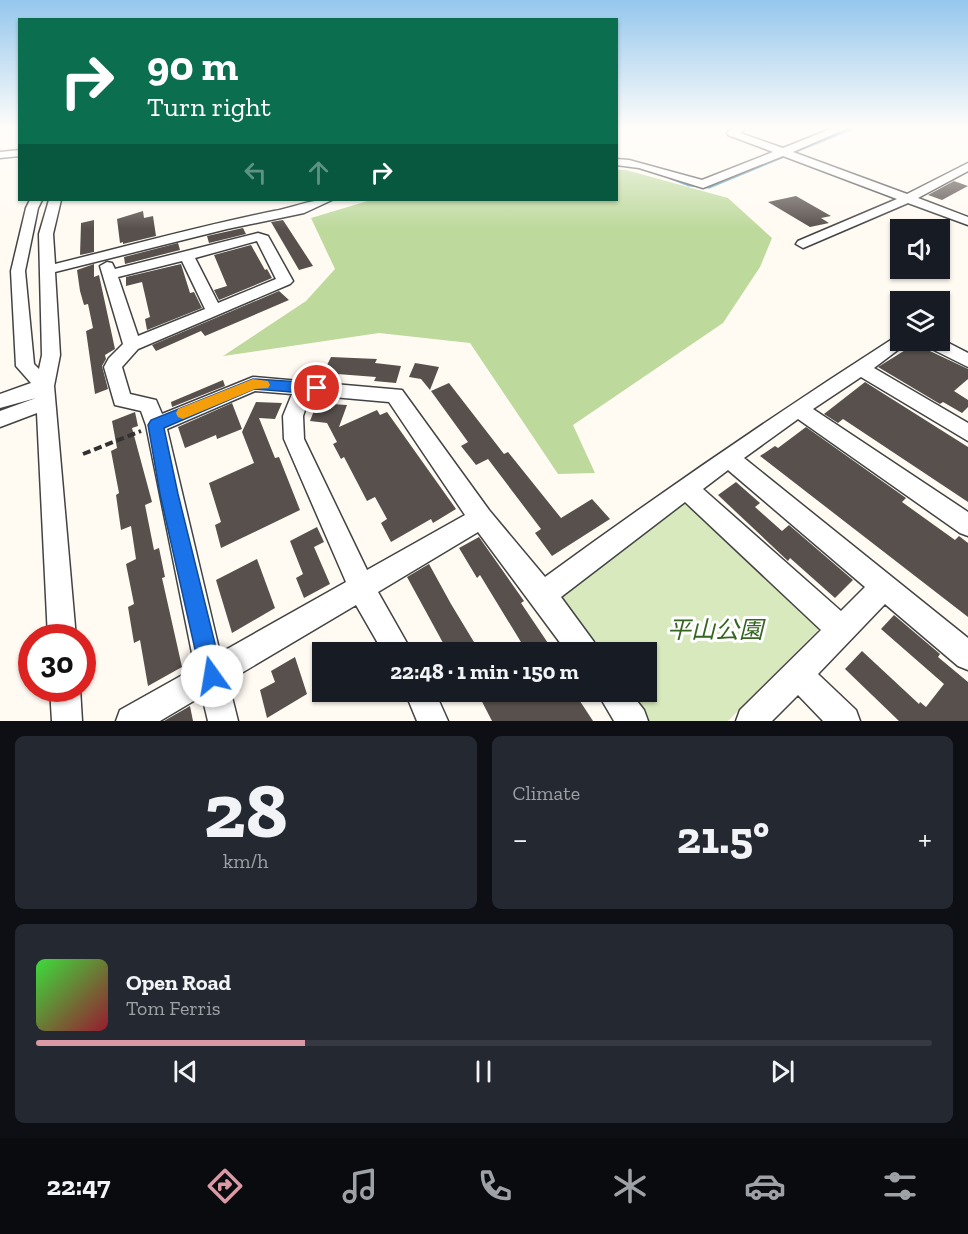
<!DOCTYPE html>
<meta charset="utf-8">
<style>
body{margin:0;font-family:"Zilla Slab","Noto Sans JP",serif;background:#242831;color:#f1f3f6;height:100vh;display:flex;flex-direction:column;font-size:22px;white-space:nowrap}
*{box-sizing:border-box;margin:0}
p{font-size:20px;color:#9ea1a6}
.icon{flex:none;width:33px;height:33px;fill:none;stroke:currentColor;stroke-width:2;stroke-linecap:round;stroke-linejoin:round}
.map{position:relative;height:721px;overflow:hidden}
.panel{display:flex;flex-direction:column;gap:15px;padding:15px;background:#0d0f14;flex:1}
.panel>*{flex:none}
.banner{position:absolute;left:18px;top:18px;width:600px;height:183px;border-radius:0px;box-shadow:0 2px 4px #0004;background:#0b6e4f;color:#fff;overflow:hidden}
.buttons{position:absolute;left:890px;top:219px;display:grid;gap:12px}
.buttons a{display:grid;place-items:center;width:60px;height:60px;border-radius:0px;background:#171b24;box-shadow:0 2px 4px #0004;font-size:30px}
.speed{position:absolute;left:18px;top:624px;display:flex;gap:12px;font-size:30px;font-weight:700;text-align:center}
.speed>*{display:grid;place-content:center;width:78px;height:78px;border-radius:50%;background:#171b24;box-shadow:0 2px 4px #0004;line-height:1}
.speed .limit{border:9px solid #d22;background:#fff;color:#111}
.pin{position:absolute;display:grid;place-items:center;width:51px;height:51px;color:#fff;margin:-26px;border:3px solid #fff;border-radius:50%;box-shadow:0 2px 6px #0007}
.me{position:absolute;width:66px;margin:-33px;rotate:347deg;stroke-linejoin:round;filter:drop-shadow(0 0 4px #0008)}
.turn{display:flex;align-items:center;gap:21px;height:126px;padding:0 30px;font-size:27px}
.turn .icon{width:78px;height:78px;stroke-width:2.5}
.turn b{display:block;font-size:42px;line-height:51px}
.lanes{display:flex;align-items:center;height:57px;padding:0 30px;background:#0003;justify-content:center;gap:30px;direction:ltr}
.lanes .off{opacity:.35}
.big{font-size:45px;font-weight:700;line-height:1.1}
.panel .tile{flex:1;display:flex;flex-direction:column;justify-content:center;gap:9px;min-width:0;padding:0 21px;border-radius:9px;background:#242831}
.panel .dial{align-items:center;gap:0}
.dial b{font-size:78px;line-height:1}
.song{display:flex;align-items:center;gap:18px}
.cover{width:72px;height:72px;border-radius:9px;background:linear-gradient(135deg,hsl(120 70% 55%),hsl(350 70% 35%))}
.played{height:6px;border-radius:3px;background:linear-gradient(90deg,#da99a4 30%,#363941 30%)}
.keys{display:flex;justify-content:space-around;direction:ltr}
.heat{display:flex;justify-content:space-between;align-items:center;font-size:33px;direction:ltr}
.panel .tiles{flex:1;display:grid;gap:15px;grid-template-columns:1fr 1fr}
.tile:last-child{grid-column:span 2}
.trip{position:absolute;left:312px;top:642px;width:345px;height:60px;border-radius:0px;background:#171b24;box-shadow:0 2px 4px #0004;font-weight:700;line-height:60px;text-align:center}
.menu{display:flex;height:96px;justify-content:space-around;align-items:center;background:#090b0e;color:#9ea1a6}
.menu .icon{width:42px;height:42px}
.menu .on{color:#da99a4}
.menu b{font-size:27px;color:#f1f3f6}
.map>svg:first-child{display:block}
.green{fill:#d7e9bd}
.forest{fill:#bdd99c}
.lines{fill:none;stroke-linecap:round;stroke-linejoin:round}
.stream{stroke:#429fca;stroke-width:3}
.building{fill:#58504c}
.minor-casing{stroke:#434343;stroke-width:3}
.path{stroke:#323232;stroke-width:4;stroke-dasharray:8 4;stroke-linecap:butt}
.minor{fill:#fff;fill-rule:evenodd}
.route{fill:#1a73e8;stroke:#114b97;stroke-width:1.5}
.slow{fill:#f59e0b}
.labels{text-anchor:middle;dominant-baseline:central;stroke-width:6;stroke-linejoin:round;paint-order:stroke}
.near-park-label{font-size:24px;font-style:italic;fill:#356621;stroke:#fff}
</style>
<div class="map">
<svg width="968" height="721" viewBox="0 0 968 721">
<rect width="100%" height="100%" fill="#fffbf3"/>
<!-- green -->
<path class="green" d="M686,502L820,628L728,721H647L625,692H646V652H596L555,597Z"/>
<!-- forest -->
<path class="forest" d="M617,170H626L728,198L772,238L760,267L723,323L573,425L595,473L558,474L470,343L379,333L223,356L306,301L335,269L311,218L371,200H616Z"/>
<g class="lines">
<!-- stream -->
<g class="stream">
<path d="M791,153L853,128"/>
<path d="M671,178L689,185L709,187L784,156"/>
</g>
</g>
<!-- building -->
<g class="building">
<path d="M954,181L968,186L942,200L928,195Z"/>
<path d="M796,196L831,216L821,218L829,223L810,227L768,202Z"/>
<path d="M143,211L144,218L153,216L156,236L123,244V242L120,243L117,219Z"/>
<path d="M94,220V252L80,255L81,223Z"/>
<path d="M283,220L313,266L299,270L271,222Z"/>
<path d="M243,228L246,234L209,243L207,236Z"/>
<path d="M178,243L180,250L125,264L124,257Z"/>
<path d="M251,245L265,270L267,269L272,278L219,300L214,290L227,286L214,255Z"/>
<path d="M94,264V277L99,275L115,349L105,355L106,359L102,366L108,389L95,394L86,331L93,328L88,304L84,305L80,291L77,270Z"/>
<path d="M181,264L190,293L194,292L202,308L147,330L145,319L150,317L142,282L126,286V277Z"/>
<path d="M279,291L289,300L205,336L201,331L156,351L152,345Z"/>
<path d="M915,344L968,369V379L954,391L968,400V407L962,413L943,402L940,404L878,367Z"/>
<path d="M331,357L377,359L375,363L401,366L396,383L374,381L376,377L337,374L334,382L314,380L320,369H325Z"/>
<path d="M415,363L439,367L430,390L421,379L409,377Z"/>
<path d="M223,380L225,386L172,407L171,402Z"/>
<path d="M865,382L968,447V502L843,419L838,423L824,414Z"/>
<path d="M449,383L504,454L508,452L561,518L592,499L610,519L552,556L535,533L541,529L488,459L476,465L461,446L468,442L431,391Z"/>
<path d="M256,402L282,403L275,419L259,418L275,458L279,457L300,510L221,548L215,525L221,522L209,483L254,463L242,432Z"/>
<path d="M232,403L242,429L217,439L216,435L185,448L178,427Z"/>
<path d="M317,403L347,405L339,427L377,410L380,415L387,412L456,509L433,523L431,519L391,542L381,523L387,519L375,497L367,501L344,457L341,459L333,444L337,442L327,423L310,421Z"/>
<path d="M135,412L138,426L132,428L152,502L145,505L154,550L159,548L165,577L162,578L182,667L148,686L140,640L134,643L128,607L134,604L126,564L136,559L131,526L121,530L116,495L119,493L111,451L117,448L112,421Z"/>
<path d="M806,427L906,498L902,502L955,540L959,536L968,543V617L760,456L775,446L778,448Z"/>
<path d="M736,482L760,503L755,507L782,531L789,525L853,580L835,598L790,558L788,561L718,495Z"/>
<path d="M317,527L324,542L314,547L330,584L304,598L296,578L303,574L290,541Z"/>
<path d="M479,537L524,601L521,603L554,652H527L480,575L477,578L459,548Z"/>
<path d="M257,559L275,608L232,633L216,580Z"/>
<path d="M429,564L451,604L480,652H448L407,577Z"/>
<path d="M894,615L940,654L938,657L968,682V721H899L845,669L862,651L919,704L920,702L926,707L944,684L881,629Z"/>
<path d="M295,657L307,694L267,718L260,690L275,682L271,671Z"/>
<path d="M477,692H574L593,721H492Z"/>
<path d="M190,706L193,721H164Z"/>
</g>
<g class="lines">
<defs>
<g id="minor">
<path d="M733,128H746L740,133L783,148L833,128H848L793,152L907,194L968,163V171L918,198L968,217V225L908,203L803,248L796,244L798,241L897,199L783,156L703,188L639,168L616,165V159L629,160L702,180L773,152L728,135L727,133Z"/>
<path d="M20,150V156L0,158V152Z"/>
<path d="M30,200H42L38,208L25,271L34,364L39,369L42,355L39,234L49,200H61L53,234L55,264C128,246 200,226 274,211C293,208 313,198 332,200L304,213L227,229L55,272L60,355L54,386L76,638H48L37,413L0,427V411L36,398L0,408V394L31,383L16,366L11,271L26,208Z"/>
<path d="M258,233L268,236L293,281L290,284L138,349L122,367L130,394L156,400L162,414L253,377L402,390L489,510L545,577C660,493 777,413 897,336L900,335V340H911L874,368L968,423V441L861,377L813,409L968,512V536L960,533L798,419L744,458L968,638V670L958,666L885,604L818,674L856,710L860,721H823L798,695L772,721H736L740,710L821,630L685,502L561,597L594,642L598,652H567L478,532L378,592L412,652H383L356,605L228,681L238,721H208L202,696L160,721H116L120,710L195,668L146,425L141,411L115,405L104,367L109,358L123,344L100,266L107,262L112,263L115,269ZM257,241L276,279L218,303L195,258ZM182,261L205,309L138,336L118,277ZM255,391L292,394L283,416L284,439L346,582L220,653L167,429ZM310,395L389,402L465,515L367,570L304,439L303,416ZM728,470L865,587L841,611L703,489Z"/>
<path d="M939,338L968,353V367L922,344L920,340H939Z"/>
<path d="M50,688H80L82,721H52Z"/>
<path d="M405,692H435L448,721H417Z"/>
<path d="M597,692H630L644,710L648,721H614Z"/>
</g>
</defs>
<!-- minor casing -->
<use href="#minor" class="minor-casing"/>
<!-- path -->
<path class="path" d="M83,454L141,431"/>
<!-- minor -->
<use href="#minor" class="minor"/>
</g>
<!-- sky -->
<linearGradient id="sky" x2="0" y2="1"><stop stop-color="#95c7ed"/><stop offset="0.56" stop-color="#fffdfa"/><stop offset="1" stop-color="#fffdfa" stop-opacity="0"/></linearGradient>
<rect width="968" height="229" fill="url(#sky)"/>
<!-- route -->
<path class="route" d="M253,379L317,383L325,388L317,394L254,389L164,428L178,494L223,676L219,684L212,687L204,684L201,676L160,494L148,425L151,420Z"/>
<!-- slow -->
<path class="slow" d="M253,379L268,381L270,385L268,388L255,389L183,419L178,417L176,413L178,409Z"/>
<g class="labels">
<!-- near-park labels -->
<g class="near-park-label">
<text x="715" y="629">平山公園</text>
</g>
</g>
</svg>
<div class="buttons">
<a><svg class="icon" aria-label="sound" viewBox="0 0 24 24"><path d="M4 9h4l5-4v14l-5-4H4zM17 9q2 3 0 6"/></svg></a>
<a><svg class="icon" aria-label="layers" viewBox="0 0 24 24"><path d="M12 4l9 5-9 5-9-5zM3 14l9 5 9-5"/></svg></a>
</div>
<div class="speed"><div class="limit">30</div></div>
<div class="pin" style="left:317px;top:388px;background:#d93025"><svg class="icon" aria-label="arrive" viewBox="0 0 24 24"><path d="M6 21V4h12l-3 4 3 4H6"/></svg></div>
<svg class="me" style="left:212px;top:676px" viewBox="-20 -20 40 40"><circle r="19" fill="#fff"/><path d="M0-13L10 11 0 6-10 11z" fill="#1a73e8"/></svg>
<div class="trip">22:48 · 1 min · 150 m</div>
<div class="banner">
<div class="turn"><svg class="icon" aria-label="right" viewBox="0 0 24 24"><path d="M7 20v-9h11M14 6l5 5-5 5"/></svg><div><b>90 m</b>Turn right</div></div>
<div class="lanes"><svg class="icon off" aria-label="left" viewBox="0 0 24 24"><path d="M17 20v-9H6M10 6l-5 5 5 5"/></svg><svg class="icon off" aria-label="ahead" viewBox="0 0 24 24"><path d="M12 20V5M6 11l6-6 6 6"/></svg><svg class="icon" aria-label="right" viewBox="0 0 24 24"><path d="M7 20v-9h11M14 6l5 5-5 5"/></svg></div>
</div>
</div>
<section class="panel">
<div class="tiles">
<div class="tile dial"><b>28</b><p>km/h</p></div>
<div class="tile"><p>Climate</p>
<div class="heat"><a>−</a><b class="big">21.5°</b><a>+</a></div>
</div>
<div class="tile">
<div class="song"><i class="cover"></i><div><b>Open Road</b><p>Tom Ferris</p></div></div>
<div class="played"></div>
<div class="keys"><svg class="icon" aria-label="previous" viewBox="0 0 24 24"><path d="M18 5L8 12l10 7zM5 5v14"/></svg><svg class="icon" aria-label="pause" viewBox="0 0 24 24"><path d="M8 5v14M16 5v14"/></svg><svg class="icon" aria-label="next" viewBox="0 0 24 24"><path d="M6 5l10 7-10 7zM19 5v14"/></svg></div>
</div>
</div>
</section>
<nav class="menu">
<b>22:47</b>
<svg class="icon on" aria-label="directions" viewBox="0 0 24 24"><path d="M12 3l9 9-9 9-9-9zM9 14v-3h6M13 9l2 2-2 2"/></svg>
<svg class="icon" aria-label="music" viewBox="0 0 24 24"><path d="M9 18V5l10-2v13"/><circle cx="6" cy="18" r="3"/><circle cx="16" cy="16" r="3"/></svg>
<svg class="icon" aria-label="phone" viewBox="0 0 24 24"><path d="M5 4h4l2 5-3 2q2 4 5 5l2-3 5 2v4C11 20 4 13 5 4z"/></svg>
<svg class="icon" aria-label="climate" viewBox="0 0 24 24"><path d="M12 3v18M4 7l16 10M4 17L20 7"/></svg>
<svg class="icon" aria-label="car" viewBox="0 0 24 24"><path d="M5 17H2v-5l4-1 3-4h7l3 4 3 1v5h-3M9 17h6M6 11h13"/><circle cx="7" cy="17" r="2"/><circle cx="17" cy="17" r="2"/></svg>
<svg class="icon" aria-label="filters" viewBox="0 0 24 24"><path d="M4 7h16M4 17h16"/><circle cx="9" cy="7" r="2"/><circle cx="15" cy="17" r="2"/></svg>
</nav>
